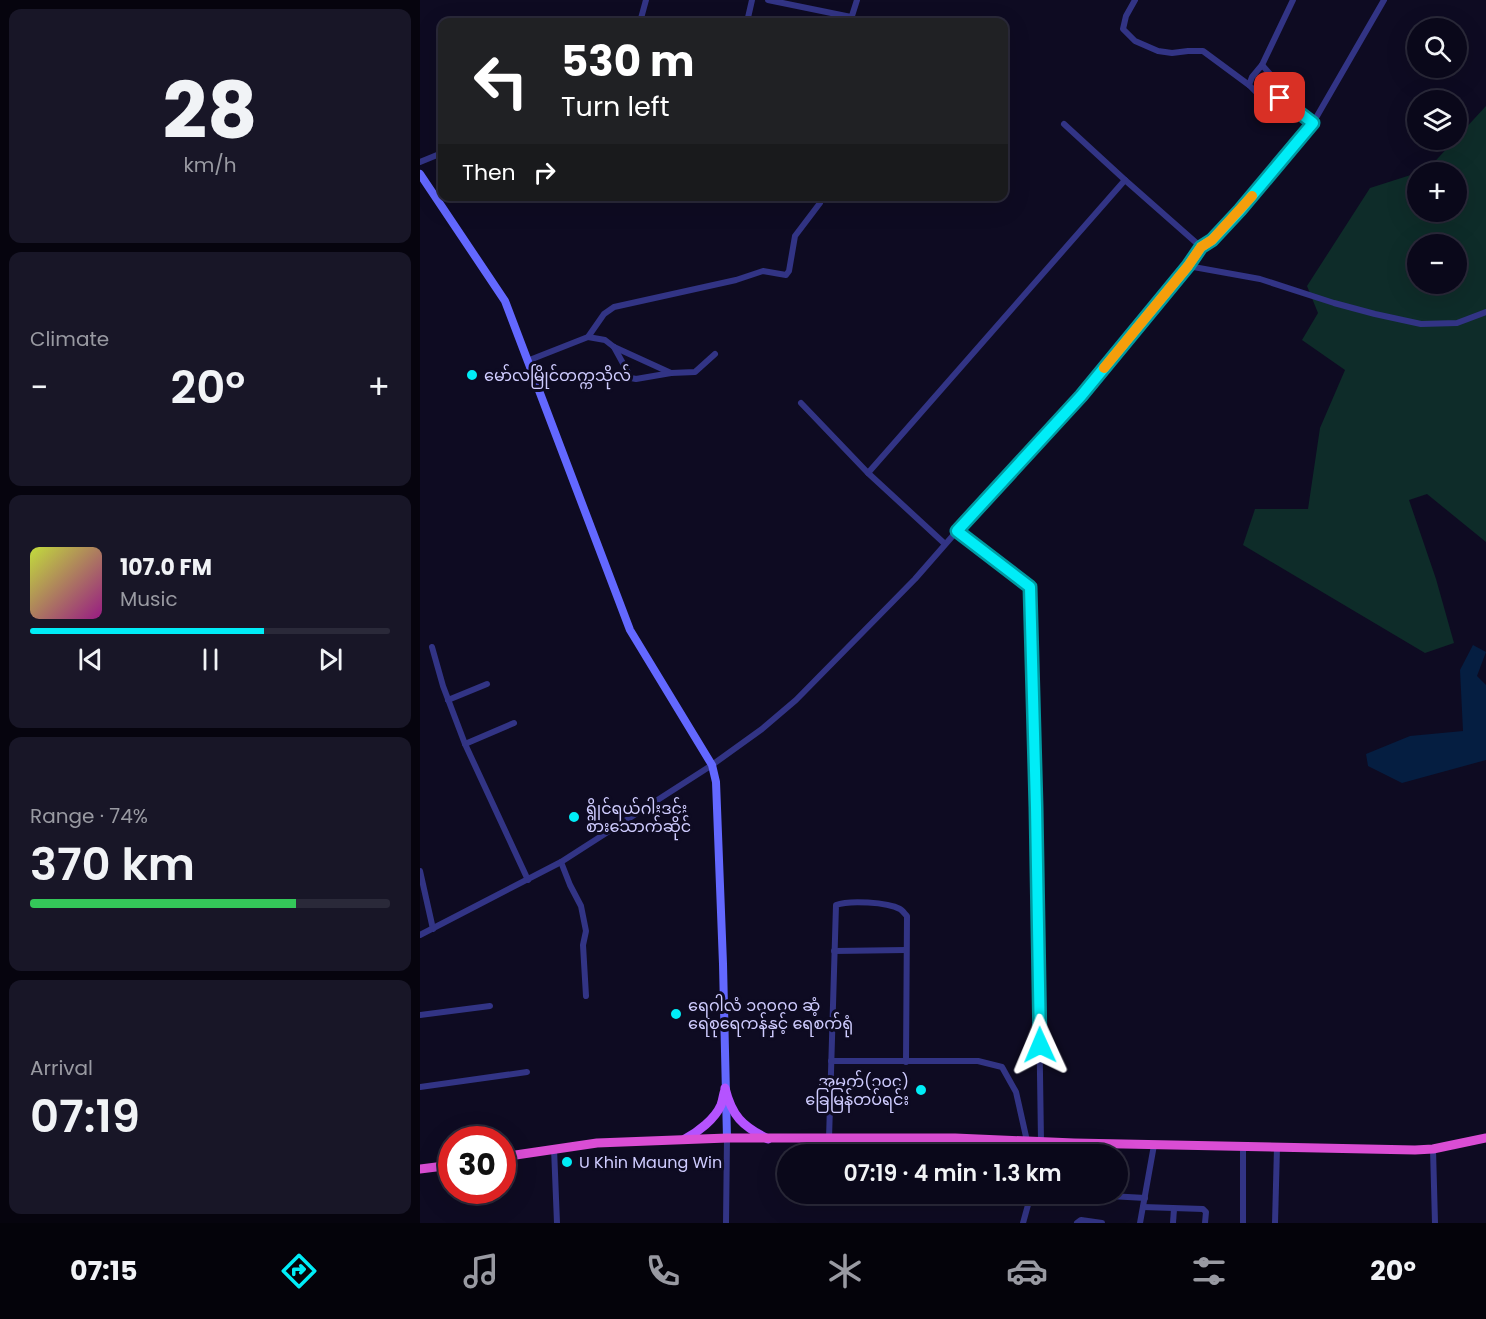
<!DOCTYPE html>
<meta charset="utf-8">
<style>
body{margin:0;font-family:Poppins,"Noto Sans Myanmar",sans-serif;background:#181627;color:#f1f3f6;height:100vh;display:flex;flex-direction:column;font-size:22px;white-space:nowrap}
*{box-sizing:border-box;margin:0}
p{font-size:20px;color:#999aa2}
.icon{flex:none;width:33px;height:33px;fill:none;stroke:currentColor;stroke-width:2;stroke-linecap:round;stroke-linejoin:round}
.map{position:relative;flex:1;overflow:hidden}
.panel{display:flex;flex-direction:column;gap:9px;padding:9px;background:#06040e;width:420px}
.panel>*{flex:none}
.hud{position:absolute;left:18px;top:18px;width:570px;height:183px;border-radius:12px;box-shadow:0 6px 24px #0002,0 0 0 2px #2a2939;background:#202124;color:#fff;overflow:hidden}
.tools{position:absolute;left:987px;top:18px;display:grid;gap:12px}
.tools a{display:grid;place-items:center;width:60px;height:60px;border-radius:50%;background:#0a081a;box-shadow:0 6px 24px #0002,0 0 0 2px #2a2939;font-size:30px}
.speed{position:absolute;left:18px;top:1126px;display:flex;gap:12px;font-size:30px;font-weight:700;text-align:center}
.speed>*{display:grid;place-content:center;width:78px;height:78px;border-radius:50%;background:#0a081a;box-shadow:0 6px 24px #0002,0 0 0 2px #2a2939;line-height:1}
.speed .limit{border:9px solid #d22;background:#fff;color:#111}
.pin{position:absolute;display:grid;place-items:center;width:51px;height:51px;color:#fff;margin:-26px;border-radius:12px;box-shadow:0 3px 9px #0006}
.me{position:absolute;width:66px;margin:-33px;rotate:359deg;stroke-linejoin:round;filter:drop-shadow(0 0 4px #0008)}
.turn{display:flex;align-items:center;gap:21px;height:126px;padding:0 24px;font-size:27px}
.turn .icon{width:78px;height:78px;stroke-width:2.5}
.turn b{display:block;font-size:42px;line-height:51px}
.then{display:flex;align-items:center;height:57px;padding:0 24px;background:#0003;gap:12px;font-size:22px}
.big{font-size:45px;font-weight:600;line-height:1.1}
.panel .widget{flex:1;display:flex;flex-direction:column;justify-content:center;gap:9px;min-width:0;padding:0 21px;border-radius:12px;background:#181627}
.panel .dial{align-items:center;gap:0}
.dial b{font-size:78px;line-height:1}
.song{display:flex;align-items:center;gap:18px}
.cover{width:72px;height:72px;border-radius:9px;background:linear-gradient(135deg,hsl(70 70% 55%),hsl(310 70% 35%))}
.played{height:6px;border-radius:3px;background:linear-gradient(90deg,#00edf7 65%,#2a2939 65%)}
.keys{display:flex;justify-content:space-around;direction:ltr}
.heat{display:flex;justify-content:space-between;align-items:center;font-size:33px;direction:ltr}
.charge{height:9px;border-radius:4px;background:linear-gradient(90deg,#34c759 74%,#2a2939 0)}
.trip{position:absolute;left:357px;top:1144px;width:351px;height:60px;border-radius:30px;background:#0a081a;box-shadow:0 6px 24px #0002,0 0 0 2px #2a2939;font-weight:600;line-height:60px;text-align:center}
.menu{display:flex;height:96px;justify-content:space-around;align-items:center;background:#04030a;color:#999aa2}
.menu .icon{width:42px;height:42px}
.menu .on{color:#00edf7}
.menu b{font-size:27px;color:#f1f3f6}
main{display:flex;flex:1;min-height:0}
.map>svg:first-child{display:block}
.green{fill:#0e2c29;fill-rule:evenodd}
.water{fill:#051e41}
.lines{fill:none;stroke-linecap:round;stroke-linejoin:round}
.minor{stroke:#323485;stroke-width:6}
.secondary{stroke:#6368ff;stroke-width:8}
.primary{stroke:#b553ff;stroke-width:9}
.trunk{stroke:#da4dd4;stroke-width:9}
.route-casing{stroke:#009aa1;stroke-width:15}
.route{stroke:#00edf7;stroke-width:10}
.slow{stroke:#f59e0b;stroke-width:10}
.poi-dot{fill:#00edf7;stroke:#0e0b22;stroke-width:2}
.labels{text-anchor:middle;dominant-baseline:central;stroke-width:6;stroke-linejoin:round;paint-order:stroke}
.poi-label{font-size:16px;fill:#cfccff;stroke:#0e0b22;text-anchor:start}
</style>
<main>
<section class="panel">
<div class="widget dial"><b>28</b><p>km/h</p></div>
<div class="widget"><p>Climate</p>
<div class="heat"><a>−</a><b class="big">20°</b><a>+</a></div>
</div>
<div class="widget">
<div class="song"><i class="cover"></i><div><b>107.0 FM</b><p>Music</p></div></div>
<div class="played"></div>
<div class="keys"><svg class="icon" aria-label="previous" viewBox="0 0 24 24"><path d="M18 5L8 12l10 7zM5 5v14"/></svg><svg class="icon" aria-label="pause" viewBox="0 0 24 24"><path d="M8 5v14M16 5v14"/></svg><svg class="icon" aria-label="next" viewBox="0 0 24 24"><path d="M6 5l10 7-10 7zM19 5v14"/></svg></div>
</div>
<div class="widget"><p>Range · 74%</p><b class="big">370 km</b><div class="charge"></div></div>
<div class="widget"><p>Arrival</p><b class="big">07:19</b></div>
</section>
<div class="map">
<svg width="1066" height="1223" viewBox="0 0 1066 1223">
<rect width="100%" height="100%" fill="#0e0b22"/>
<!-- green -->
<path class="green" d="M1066,106V542L1007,494L989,500L1016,579L1034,643L1005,653L823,545L835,509H888L900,428L925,370L882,340L898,313L887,286L950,188L997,173L998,212H1036V172H999L1007,170ZM998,244H1036V284H998Z"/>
<!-- water -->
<path class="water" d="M1053,645L1066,652L1057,676L1066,685V760L982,783L948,766L946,754L990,736L1043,731L1040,670Z"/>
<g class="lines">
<!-- minor -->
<g class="minor">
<path d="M348,0L431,17"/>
<path d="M715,0L706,16L703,29L715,41L738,51L752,53L768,51H783L829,85"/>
<path d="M220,22L226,0"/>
<path d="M327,22L332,0"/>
<path d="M430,22L437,0"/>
<path d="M842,65L873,0"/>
<path d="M860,97L851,102L838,94L829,85L832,77L842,65L850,74L860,97L893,123"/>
<path d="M644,124L705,180L781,247"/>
<path d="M0,162L22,153"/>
<path d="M768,266L840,279L914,303L955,314L1001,324L1037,323L1066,312"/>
<path d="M168,337L185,340L194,347L251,373"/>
<path d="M194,347L211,378L216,379L251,373L275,372L295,354"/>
<path d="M107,361L168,337L184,314L194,307L316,280L343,271L366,275L369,271L375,236L400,203"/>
<path d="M381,403L448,473L525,544"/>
<path d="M448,473L705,180"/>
<path d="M537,531L611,587L616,807L621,1141L619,1155"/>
<path d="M12,647L23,686L45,744L108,880"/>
<path d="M28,700L67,684"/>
<path d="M45,744L94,723"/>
<path d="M141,862L150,885L161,906L166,931L163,945L166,996"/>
<path d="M0,871L13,929"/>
<path d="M0,935L141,862L292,765L342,729L376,700L495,579L537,531L661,396L768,266L781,247L792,240L820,210L893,123L964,0"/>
<path d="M414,951L486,950"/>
<path d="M0,1015L70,1006"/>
<path d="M411,1061H558L582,1067L596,1092L607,1141"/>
<path d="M0,1087L107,1072"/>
<path d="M409,1139L416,905C429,900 467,902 480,909C482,910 485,914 487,916L486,1062"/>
<path d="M823,1146V1223"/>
<path d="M134,1148L137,1223"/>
<path d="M1013,1149L1015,1223"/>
<path d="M690,1196L725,1198"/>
<path d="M723,1207L783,1209L786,1212L785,1223"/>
<path d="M306,1223L307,1138"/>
<path d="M603,1223L611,1194"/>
<path d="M657,1223L661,1220L682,1223"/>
<path d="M720,1223L734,1145"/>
<path d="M753,1223L754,1209"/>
<path d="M855,1223L857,1147"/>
</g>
<!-- secondary -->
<path class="secondary" d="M0,174L85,301L210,630L292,765L296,782L303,964L307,1138"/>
<!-- primary -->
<g class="primary">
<path d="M305,1088C312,1116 322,1126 348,1139"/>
<path d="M265,1139C278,1132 295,1119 301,1105C303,1100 303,1095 305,1090"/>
</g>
<!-- trunk -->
<g class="trunk">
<path d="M82,1157L177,1143L307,1138H535L654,1143L995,1150L1013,1149L1066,1138"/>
<path d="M0,1169L32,1165"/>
</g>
</g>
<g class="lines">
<defs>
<path id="route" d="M620,1045L616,807L610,587L537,531L661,396L768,266L781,247L792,240L820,210L893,123L860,98"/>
</defs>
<!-- route casing -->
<use href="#route" class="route-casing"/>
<!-- route -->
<use href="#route" class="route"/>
<!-- slow -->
<path class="slow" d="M684,368L768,266L781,247L792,240L832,196"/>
</g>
<!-- markers -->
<g class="poi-dot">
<circle cx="52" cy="375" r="6"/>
<circle cx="154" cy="817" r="6"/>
<circle cx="256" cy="1014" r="6"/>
<circle cx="501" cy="1090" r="6"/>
<circle cx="147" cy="1162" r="6"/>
</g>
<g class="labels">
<!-- poi labels -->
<g class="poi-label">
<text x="64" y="375">မော်လမြိုင်တက္ကသိုလ်</text>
<text x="166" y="808">ရွိုင်ရယ်ဂါးဒင်း<tspan x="166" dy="18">စားသောက်ဆိုင်</tspan></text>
<text x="268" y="1005">ရေဂါလံ ၁၀၀၀၀ ဆံ့<tspan x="268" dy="18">ရေစုရေကန်နှင့် ရေစက်ရုံ</tspan></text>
<text x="489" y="1081" text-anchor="end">အမှတ်(၁၀၄)<tspan x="489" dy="18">ခြေမြန်တပ်ရင်း</tspan></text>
<text x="159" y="1162">U Khin Maung Win</text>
</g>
</g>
</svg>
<div class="tools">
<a><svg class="icon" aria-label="search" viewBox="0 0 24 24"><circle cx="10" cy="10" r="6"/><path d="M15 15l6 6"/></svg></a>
<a><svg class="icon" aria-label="layers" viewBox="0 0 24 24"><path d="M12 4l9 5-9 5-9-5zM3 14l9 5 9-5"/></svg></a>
<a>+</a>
<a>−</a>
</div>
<div class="speed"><div class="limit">30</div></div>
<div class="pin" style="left:860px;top:98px;background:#d93025"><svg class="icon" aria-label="arrive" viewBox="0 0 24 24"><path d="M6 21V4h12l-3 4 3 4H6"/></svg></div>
<svg class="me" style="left:620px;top:1045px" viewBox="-20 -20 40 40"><path d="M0-17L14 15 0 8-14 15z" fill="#00edf7" stroke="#fff" stroke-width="4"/></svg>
<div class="trip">07:19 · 4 min · 1.3 km</div>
<div class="hud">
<div class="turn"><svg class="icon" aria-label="left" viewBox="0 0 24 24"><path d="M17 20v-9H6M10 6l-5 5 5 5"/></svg><div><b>530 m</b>Turn left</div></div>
<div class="then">Then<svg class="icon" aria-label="right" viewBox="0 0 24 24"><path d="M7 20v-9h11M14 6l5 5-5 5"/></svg></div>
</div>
</div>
</main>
<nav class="menu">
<b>07:15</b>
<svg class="icon on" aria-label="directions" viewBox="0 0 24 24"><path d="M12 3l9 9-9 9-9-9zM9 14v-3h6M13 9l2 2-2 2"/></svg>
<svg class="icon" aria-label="music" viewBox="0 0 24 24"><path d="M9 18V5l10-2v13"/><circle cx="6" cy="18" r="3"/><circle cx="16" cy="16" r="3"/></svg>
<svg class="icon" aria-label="phone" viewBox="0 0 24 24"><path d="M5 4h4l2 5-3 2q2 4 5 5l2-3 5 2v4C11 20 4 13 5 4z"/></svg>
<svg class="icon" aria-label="climate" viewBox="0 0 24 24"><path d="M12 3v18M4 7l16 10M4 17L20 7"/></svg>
<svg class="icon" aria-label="car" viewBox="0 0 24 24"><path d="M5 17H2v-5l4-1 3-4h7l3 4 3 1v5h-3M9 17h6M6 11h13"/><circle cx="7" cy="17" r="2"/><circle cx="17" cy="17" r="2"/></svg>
<svg class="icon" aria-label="filters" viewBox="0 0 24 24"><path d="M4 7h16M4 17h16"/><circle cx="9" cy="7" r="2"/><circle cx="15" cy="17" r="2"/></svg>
<b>20°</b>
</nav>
